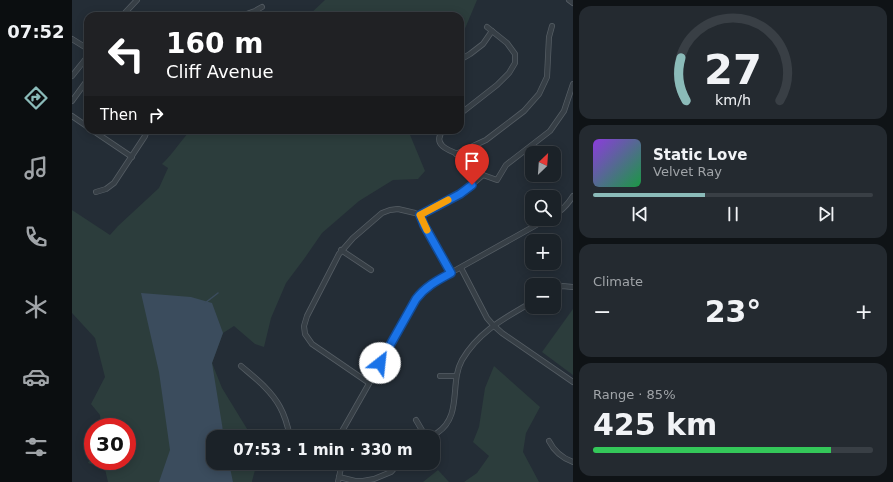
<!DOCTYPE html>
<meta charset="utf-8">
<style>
body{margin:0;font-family:"DejaVu Sans",sans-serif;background:#242a30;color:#f1f3f6;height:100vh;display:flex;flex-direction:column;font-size:15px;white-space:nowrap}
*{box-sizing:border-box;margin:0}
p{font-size:13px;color:#a0a4a8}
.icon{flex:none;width:22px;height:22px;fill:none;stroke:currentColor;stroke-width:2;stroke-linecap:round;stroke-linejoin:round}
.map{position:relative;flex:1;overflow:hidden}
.side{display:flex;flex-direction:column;gap:6px;padding:6px;background:#0f1316;width:320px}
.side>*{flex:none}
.banner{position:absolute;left:12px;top:12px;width:380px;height:122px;border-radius:12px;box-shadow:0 2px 10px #0003,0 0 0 1px #393f45;background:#202124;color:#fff;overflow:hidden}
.needle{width:26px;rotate:25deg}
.controls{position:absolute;left:453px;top:146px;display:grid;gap:8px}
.controls a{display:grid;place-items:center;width:36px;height:36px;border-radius:8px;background:#1b2228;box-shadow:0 2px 10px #0003,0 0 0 1px #393f45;font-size:20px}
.speed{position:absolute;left:12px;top:418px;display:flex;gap:8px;font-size:20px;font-weight:700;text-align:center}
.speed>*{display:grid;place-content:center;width:52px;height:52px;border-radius:50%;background:#1b2228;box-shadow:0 2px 10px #0003,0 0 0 1px #393f45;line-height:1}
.speed .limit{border:6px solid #d22;background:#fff;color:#111}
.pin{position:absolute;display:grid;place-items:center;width:34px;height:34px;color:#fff;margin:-41px -17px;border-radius:50% 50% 50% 0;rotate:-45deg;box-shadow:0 0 4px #0007}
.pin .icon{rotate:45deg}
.me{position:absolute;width:44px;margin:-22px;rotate:29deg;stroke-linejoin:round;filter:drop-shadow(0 0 3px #0008)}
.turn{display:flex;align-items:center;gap:14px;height:84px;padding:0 16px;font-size:18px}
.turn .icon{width:52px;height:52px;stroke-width:2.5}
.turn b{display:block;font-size:28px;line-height:34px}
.then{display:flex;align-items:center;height:38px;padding:0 16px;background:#0003;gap:8px;font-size:15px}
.big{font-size:30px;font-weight:700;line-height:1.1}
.side .tile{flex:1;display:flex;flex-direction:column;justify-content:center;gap:6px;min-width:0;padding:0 14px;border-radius:12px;background:#242a30}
.side .dial{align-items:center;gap:0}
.dial svg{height:104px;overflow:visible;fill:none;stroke:#393f45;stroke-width:7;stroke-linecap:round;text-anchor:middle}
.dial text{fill:#f1f3f6;stroke:none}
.song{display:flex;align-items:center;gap:12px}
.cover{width:48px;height:48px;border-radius:6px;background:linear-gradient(135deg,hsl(270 70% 55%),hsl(140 70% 35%))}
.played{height:4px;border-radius:2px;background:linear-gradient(90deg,#8bbbb9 40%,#393f45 40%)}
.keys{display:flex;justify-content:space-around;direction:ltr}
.heat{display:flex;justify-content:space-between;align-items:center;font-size:22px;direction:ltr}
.charge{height:6px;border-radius:3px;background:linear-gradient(90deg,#34c759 85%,#393f45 0)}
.trip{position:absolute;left:134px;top:430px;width:234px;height:40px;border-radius:12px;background:#1b2228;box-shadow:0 2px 10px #0003,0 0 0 1px #393f45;font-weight:700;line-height:40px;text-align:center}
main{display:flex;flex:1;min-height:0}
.tab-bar{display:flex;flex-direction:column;width:72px;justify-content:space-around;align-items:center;background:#0b0e10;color:#a0a4a8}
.tab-bar .icon{width:28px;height:28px}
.tab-bar .active{color:#8bbbb9}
.tab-bar b{font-size:18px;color:#f1f3f6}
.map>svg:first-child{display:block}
.green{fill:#2c3d3c}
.water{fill:#3b4c5d}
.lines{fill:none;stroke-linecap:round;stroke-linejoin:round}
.stream{stroke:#3b4c5d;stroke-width:1.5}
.minor-casing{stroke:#555d64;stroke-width:6}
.minor{stroke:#373f46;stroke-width:4.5}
.route-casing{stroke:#114b97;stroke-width:10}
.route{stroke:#1a73e8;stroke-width:7}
.slow{stroke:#f59e0b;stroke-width:7}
</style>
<main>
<nav class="tab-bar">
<b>07:52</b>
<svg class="icon active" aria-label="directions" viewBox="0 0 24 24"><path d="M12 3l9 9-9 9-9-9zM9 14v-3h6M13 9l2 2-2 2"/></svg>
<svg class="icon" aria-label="music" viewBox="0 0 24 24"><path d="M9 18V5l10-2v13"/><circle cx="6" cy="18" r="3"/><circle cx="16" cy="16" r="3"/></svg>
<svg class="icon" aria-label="phone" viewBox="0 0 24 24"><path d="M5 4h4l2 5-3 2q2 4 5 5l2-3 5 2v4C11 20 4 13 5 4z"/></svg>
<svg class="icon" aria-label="climate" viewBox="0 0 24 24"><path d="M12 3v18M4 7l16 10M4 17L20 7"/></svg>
<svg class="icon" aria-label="car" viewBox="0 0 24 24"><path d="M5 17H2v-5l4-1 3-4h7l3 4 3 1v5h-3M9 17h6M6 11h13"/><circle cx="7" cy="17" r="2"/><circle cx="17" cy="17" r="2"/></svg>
<svg class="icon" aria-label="filters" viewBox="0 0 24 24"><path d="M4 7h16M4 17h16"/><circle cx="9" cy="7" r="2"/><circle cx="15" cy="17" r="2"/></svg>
</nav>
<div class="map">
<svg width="501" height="482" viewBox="0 0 501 482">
<rect width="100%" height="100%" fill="#242d36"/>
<!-- green -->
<g class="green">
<path d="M253,0H405L389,38L393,52L388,55V16H236Z"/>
<path d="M119,130H336L353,171L346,179L321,180L287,201L250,233L232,259L214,283L199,318L192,347L183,344L162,326L151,333L140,363L150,388L180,437H152L150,427L127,393L105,482H36L33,469L16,463L21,453V461H55V427H29L28,415L19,404L33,377L23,338L0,313V210L38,235L46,226L87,188L96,168L90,164C102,153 108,141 119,130Z"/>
<path d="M501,309V375L470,352Z"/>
<path d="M422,366L468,407L454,433L451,452L467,482H392L405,473L417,456L401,442L407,427L413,388Z"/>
<path d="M157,463H185L180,481V482H161L159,476Z"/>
<path d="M366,470L377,482H351Z"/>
</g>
<!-- water -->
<path class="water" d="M69,293L119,297L140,303L151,333L140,363L152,437H141V463H157L161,482H87L98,450L87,372Z"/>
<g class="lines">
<!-- stream -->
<path class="stream" d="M133,303L146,293"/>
<defs>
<g id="minor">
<path d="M497,0L501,3"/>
<path d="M50,16L65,0"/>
<path d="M169,16L183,11L190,7"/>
<path d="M0,39L16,49"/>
<path d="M388,60L398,54L411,44L420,31"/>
<path d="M0,76L16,56"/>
<path d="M0,101L16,79"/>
<path d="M388,114L425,85L437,73L443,63V54L435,43L415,27"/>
<path d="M0,116L16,127"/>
<path d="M20,130L60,157"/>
<path d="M371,130C356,150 390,153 400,160C405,164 408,170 411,175"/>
<path d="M384,154L414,140L452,111L467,94L475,77L477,37L480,26"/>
<path d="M24,192L34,189L42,183L73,136L75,130"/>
<path d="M348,215L389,194L411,175L425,180L434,165L478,131L492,111L501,84"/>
<path d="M482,215C491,210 496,204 501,196"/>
<path d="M269,250L299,270"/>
<path d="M389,268L415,318L421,325L430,333L501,382"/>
<path d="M482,290L490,286L501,287"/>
<path d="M169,366C183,378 199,390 208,407C213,416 216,427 218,437"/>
<path d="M368,376H384"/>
<path d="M297,383L240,344L233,334L232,326L235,316L267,254L281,238L310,213L318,210L326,209L343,213L348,215L352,225L379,273"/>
<path d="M344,420L354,437"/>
<path d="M268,437L269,433L345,299L349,293L357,285L475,219"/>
<path d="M354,437C358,436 362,435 365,433C391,416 377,383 390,360C407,331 433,318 460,302"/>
<path d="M477,441C482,451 490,458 501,462"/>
<path d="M267,477L283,481H291L302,479L319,472L327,463"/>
<path d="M266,482L270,463"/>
</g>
</defs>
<!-- minor casing -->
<use href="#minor" class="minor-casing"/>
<!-- minor -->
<use href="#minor" class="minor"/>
</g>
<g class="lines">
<defs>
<path id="route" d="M308,363L344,299C354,286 366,280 379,273L352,225L348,215L388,194L400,185"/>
</defs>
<!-- route casing -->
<use href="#route" class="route-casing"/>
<!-- route -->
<use href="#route" class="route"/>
<!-- slow -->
<path class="slow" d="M355,230L348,215L376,200"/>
</g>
</svg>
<div class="controls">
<a><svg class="needle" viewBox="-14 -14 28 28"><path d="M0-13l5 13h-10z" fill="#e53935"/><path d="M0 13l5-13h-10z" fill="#a0a4a8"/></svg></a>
<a><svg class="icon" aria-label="search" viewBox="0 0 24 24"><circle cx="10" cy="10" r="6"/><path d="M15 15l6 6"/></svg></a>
<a>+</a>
<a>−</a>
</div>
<div class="speed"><div class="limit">30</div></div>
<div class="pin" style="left:400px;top:185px;background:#d93025"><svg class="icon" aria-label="arrive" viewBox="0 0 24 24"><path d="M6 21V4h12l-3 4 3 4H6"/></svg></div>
<svg class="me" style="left:308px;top:363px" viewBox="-20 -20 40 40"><circle r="19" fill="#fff"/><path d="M0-13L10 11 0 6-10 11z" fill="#1a73e8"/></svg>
<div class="trip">07:53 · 1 min · 330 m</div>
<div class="banner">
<div class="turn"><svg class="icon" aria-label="left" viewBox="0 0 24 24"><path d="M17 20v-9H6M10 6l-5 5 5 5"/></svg><div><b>160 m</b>Cliff Avenue</div></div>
<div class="then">Then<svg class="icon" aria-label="right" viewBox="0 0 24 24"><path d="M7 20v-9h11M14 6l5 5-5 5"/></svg></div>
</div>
</div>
<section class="side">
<div class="tile dial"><svg viewBox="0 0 100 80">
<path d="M14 69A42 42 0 1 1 86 69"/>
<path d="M14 69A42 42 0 0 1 10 36" stroke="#8bbbb9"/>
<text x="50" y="56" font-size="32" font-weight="700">27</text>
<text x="50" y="72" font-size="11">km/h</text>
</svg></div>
<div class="tile">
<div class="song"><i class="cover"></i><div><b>Static Love</b><p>Velvet Ray</p></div></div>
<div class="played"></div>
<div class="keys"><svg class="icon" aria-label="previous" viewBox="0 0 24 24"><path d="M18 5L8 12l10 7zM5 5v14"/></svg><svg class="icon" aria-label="pause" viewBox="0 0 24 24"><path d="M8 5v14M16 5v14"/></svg><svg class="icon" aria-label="next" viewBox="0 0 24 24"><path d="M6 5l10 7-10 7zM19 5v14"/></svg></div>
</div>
<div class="tile"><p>Climate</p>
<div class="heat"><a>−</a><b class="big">23°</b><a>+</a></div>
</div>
<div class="tile"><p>Range · 85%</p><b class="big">425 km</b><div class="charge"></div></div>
</section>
</main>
